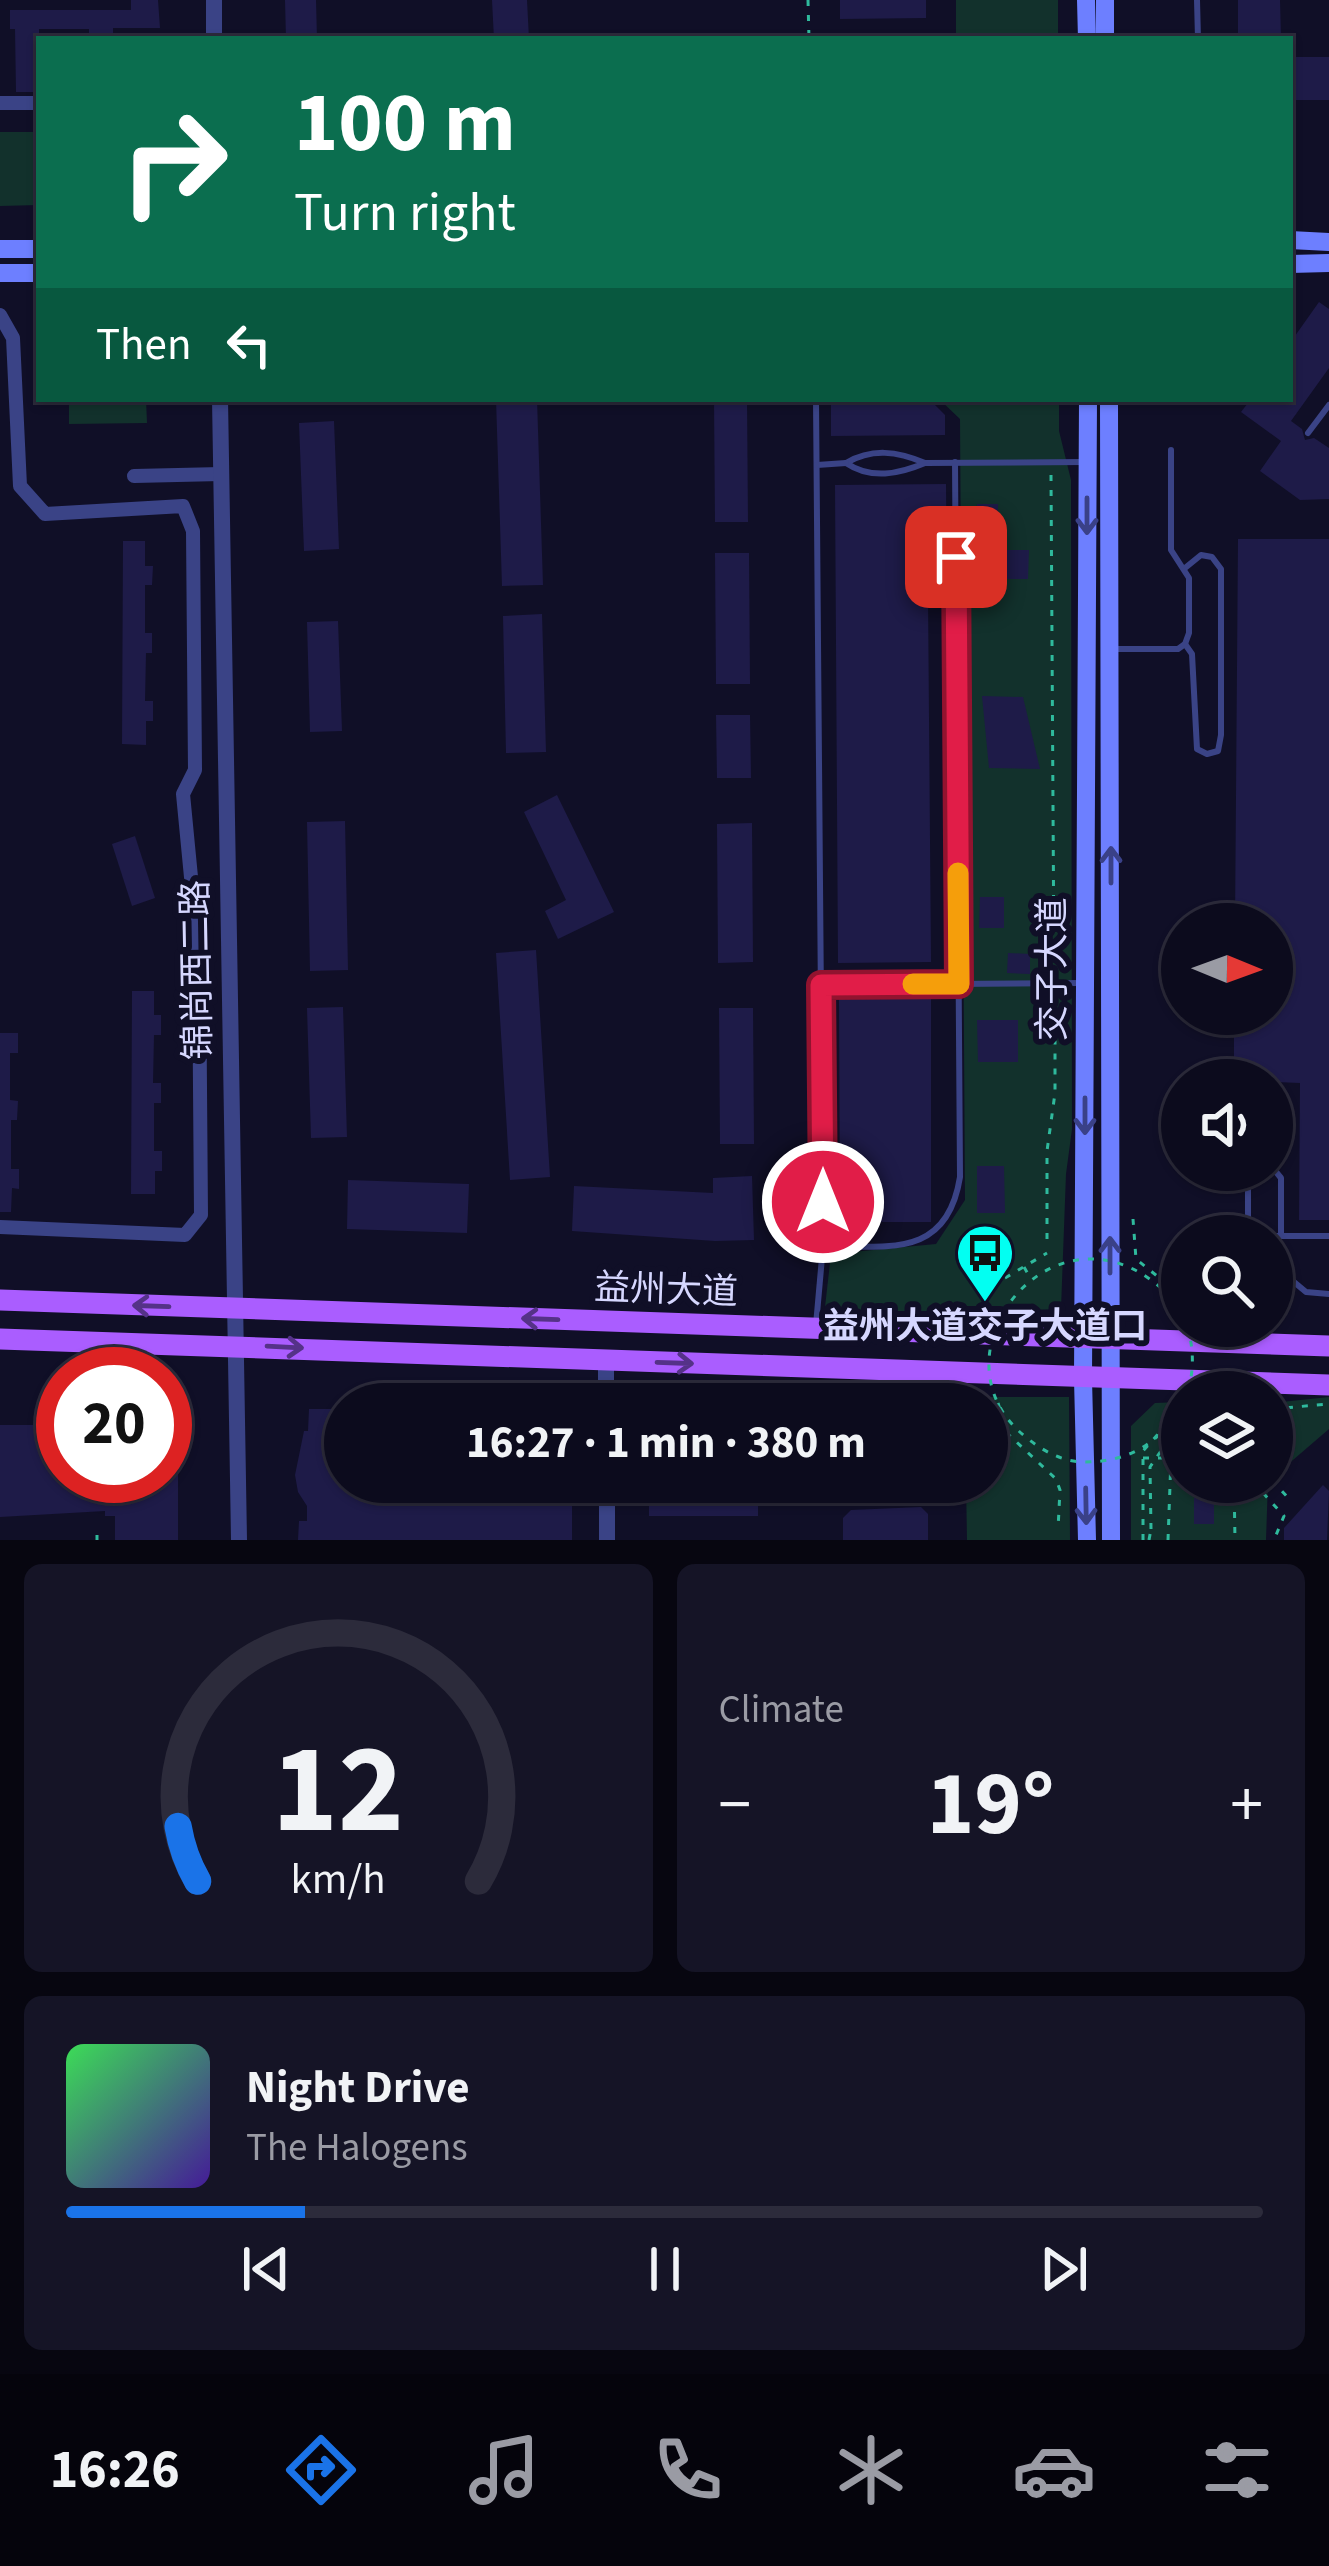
<!DOCTYPE html>
<meta charset="utf-8">
<style>
body{margin:0;font-family:"Source Sans 3","Noto Sans SC",sans-serif;background:#151426;color:#f1f3f6;height:100vh;display:flex;flex-direction:column;font-size:45px;white-space:nowrap}
*{box-sizing:border-box;margin:0}
p{font-size:39px;color:#9a9ba4}
.icon{flex:none;width:66px;height:66px;fill:none;stroke:currentColor;stroke-width:2;stroke-linecap:round;stroke-linejoin:round}
.map{position:relative;height:1540px;overflow:hidden}
.details{display:flex;flex-direction:column;gap:24px;padding:24px;background:#070610;flex:1}
.details>*{flex:none}
.top-card{position:absolute;left:36px;top:36px;width:1257px;height:366px;border-radius:0px;box-shadow:0 3px 9px #0004,0 0 0 3px #2c2b3b;background:#0b6e4f;color:#fff;overflow:hidden}
.needle{width:78px;rotate:91deg}
.buttons{position:absolute;left:1161px;top:903px;display:grid;gap:24px}
.buttons a{display:grid;place-items:center;width:132px;height:132px;border-radius:50%;background:#0c0b1d;box-shadow:0 3px 9px #0004,0 0 0 3px #2c2b3b;font-size:60px}
.speed{position:absolute;left:36px;top:1347px;display:flex;gap:24px;font-size:60px;font-weight:700;text-align:center}
.speed>*{display:grid;place-content:center;width:156px;height:156px;border-radius:50%;background:#0c0b1d;box-shadow:0 3px 9px #0004,0 0 0 3px #2c2b3b;line-height:1}
.speed .limit{border:18px solid #d22;background:#fff;color:#111}
.pin{position:absolute;display:grid;place-items:center;width:102px;height:102px;color:#fff;margin:-51px;border-radius:24px;box-shadow:0 6px 18px #0006}
.me{position:absolute;width:132px;margin:-66px;rotate:0deg;stroke-linejoin:round;filter:drop-shadow(0 0 9px #0008)}
.turn{display:flex;align-items:center;gap:42px;height:252px;padding:0 60px;font-size:54px}
.turn .icon{width:156px;height:156px;stroke-width:2.5}
.turn b{display:block;font-size:84px;line-height:102px}
.then{display:flex;align-items:center;height:114px;padding:0 60px;background:#0003;gap:24px;font-size:45px}
.big{font-size:90px;font-weight:700;line-height:1.1}
.details .tile{flex:1;display:flex;flex-direction:column;justify-content:center;gap:18px;min-width:0;padding:0 42px;border-radius:18px;background:#151426}
.details .dial{align-items:center;gap:0}
.dial svg{height:312px;overflow:visible;fill:none;stroke:#2c2b3b;stroke-width:7;stroke-linecap:round;text-anchor:middle}
.dial text{fill:#f1f3f6;stroke:none}
.song{display:flex;align-items:center;gap:36px}
.cover{width:144px;height:144px;border-radius:18px;background:linear-gradient(135deg,hsl(130 70% 55%),hsl(260 70% 35%))}
.played{height:12px;border-radius:6px;background:linear-gradient(90deg,#1a73e8 20%,#2c2b3b 20%)}
.keys{display:flex;justify-content:space-around;direction:ltr}
.heat{display:flex;justify-content:space-between;align-items:center;font-size:66px;direction:ltr}
.details .tiles{flex:1;display:grid;gap:24px;grid-template-columns:1fr 1fr}
.tile:last-child{grid-column:span 2}
.trip{position:absolute;left:324px;top:1383px;width:684px;height:120px;border-radius:60px;background:#0c0b1d;box-shadow:0 3px 9px #0004,0 0 0 3px #2c2b3b;font-weight:700;line-height:120px;text-align:center}
.dock{display:flex;height:192px;justify-content:space-around;align-items:center;background:#05040c;color:#9a9ba4}
.dock .icon{width:84px;height:84px}
.dock .current{color:#1a73e8}
.dock b{font-size:54px;color:#f1f3f6}
.map>svg:first-child{display:block}
.green{fill:#12312c}
.building{fill:#1e1b48}
.lines{fill:none;stroke-linecap:round;stroke-linejoin:round}
.path{stroke:#2fba9d;stroke-width:3;stroke-dasharray:6 9;stroke-linecap:butt}
.service{stroke:#3a4386;stroke-width:6}
.minor{stroke:#3a4386;stroke-width:14}
.tertiary{stroke:#3a4386;stroke-width:16}
.secondary{stroke:#6d7fff;stroke-width:18}
.primary{stroke:#aa5dff;stroke-width:21}
.path-bridge{stroke:#2fba9d;stroke-width:3;stroke-dasharray:6 9;stroke-linecap:butt}
.oneway{stroke:#3a4188}
.oneway2{stroke:#553288}
.route-casing{stroke:#92132f;stroke-width:30}
.route{stroke:#e11d48;stroke-width:21}
.slow{stroke:#f59e0b;stroke-width:21}
.labels{text-anchor:middle;dominant-baseline:central;stroke-width:12;stroke-linejoin:round;paint-order:stroke}
.street-label{font-size:36px;fill:#d6d7ff;stroke:#100f27}
.poi-label{font-size:36px;font-weight:bold;fill:#d6d7ff;stroke:#100f27}
</style>
<div class="map">
<svg width="1329" height="1540" viewBox="0 0 1329 1540">
<rect width="100%" height="100%" fill="#100f27"/>
<!-- green -->
<g class="green">
<rect x="956" y="0" width="102" height="39"/>
<path d="M0,132H39V205L0,206Z"/>
<path d="M69,399H146L147,423L69,424Z"/>
<path d="M939,399H1059V431L1071,480L1072,1129L1066,1174L1061,1309L824,1316L831,1254L936,1244L965,1200L960,419Z"/>
<path d="M966,1397H1069L1070,1540H967L966,1482H987V1404H966Z"/>
<path d="M1329,1397V1429L1272,1478V1403Z"/>
<path d="M1182,1402V1482H1268L1266,1540H1131V1426L1155,1403Z"/>
</g>
<!-- building -->
<g class="building">
<path d="M131,0H158L160,28H113V39H89V29H39V92H16L15,29H10V10H131Z"/>
<path d="M285,0H316L317,39H286Z"/>
<path d="M492,0H527L529,39H494Z"/>
<path d="M840,0H926V18L840,19Z"/>
<path d="M1238,0H1280L1281,39H1238Z"/>
<rect x="1290" y="57" width="39" height="43"/>
<path d="M1319,302L1329,309V368L1291,421L1302,429L1305,440L1314,438L1329,448V499L1300,500L1260,471L1281,441L1241,412L1251,399H1290V343Z"/>
<path d="M496,399H537L543,585L502,586Z"/>
<path d="M714,399H747L748,522H715Z"/>
<path d="M831,399H929L945,415V435L831,436Z"/>
<path d="M334,421L339,549L304,551L299,423Z"/>
<path d="M946,484L947,594H928L931,962L838,963L835,485Z"/>
<path d="M977,504H998L997,550H1029L1028,579H976Z"/>
<path d="M1238,539H1329V1220H1299L1300,1083L1234,1080V1014H1272V924H1235Z"/>
<path d="M123,541H145V566H153L152,585H145V633H152V653H146L145,701H153V721H146V745L122,744Z"/>
<path d="M715,553H749L750,684H716Z"/>
<path d="M542,614L546,752L506,753L503,616Z"/>
<path d="M338,621L342,731L310,732L307,622Z"/>
<path d="M982,696L1023,697L1040,769L989,768Z"/>
<path d="M716,715H750L751,778H717Z"/>
<path d="M557,795L614,912L558,939L545,911L566,900L524,812Z"/>
<path d="M345,821L348,970L310,971L307,822Z"/>
<path d="M752,823L753,962L718,963L717,824Z"/>
<path d="M135,836L155,898L132,906L112,844Z"/>
<path d="M980,897H1004V928H979Z"/>
<path d="M536,950L550,1177L510,1180L496,953Z"/>
<path d="M1008,953L1030,954V974L1007,973Z"/>
<path d="M132,991H154V1015H161V1035H154L153,1083H161V1103H154V1151H162V1171H155V1194H131Z"/>
<path d="M839,998H931V1222H840Z"/>
<path d="M343,1007L347,1137L311,1138L307,1008Z"/>
<path d="M719,1008H753L754,1144H720Z"/>
<path d="M977,1020H1018V1062H978Z"/>
<path d="M0,1033H18V1053H10V1100L18,1101L17,1120H11V1169H19V1189L12,1188L11,1212H0Z"/>
<path d="M977,1166H1004L1005,1213H977Z"/>
<path d="M752,1176L754,1240L715,1241L572,1231L574,1186L713,1193V1178Z"/>
<path d="M348,1180L469,1184L467,1233L347,1229Z"/>
<path d="M165,1403H178V1540H115V1516H105V1511L0,1517V1425H48V1430H63V1476H165Z"/>
<path d="M309,1409H345V1482H572V1540H298L299,1521H307V1506L298,1492L295,1475L304,1431H308Z"/>
<rect x="649" y="1482" width="109" height="34"/>
<path d="M1323,1485L1329,1491L1327,1540H1284V1528Z"/>
<rect x="1194" y="1498" width="20" height="26"/>
<path d="M921,1507L928,1514V1540H843V1518L851,1510Z"/>
</g>
<g class="lines">
<!-- path -->
<g class="path">
<path d="M808,0L809,39"/>
<path d="M1051,475L1054,971"/>
<path d="M1133,1219L1136,1259L1162,1280L1182,1310"/>
<path d="M1047,1239V1151L1055,1093V993"/>
<path d="M1024,1267L1031,1279"/>
<path d="M1005,1278L1047,1253"/>
<path d="M998,1403L1008,1434L1056,1479L1060,1490L1058,1529"/>
<path d="M1272,1409L1329,1404"/>
<path d="M1143,1458H1182"/>
<path d="M1272,1480L1290,1500"/>
<path d="M1234,1482L1235,1540"/>
<path d="M1253,1482L1284,1516L1274,1540"/>
<path d="M97,1540V1535"/>
<path d="M1143,1540V1451L1177,1413H1182"/>
<path d="M1149,1540L1151,1529"/>
<path d="M1168,1540L1171,1458L1182,1442"/>
</g>
<!-- service -->
<g class="service">
<path d="M1197,0L1198,39"/>
<path d="M816,399L823,1246"/>
<path d="M1308,433L1329,405"/>
<path d="M925,463C899,474 871,480 846,463C872,448 897,451 925,463L1084,462"/>
<path d="M817,465L846,463"/>
<path d="M1185,568L1201,555L1212,557L1221,569V735L1218,751L1207,754L1197,749L1192,654L1185,644"/>
<path d="M1115,649H1178L1185,644L1189,633V578L1171,550V450"/>
<path d="M821,985L1081,983"/>
<path d="M1272,1167L1281,1178V1236"/>
<path d="M1253,1170L1248,1178V1228L1257,1236"/>
<path d="M1272,1236H1329"/>
<path d="M1294,1282L1306,1292L1329,1294"/>
<path d="M816,1325L823,1246C888,1246 947,1259 960,1177L955,462"/>
</g>
<!-- minor -->
<g class="minor">
<path d="M0,103H39"/>
<path d="M0,315L13,338L20,486L45,514L183,506L193,531L195,770L183,794L199,960L201,1215L185,1235L0,1227"/>
<path d="M134,476L221,474"/>
</g>
<!-- tertiary -->
<g class="tertiary">
<path d="M214,0V39"/>
<path d="M220,399L239,1540"/>
<path d="M606,1361V1404"/>
<path d="M607,1482V1540"/>
</g>
<!-- secondary -->
<g class="secondary">
<path d="M1086,0L1087,39"/>
<path d="M1105,0V39"/>
<path d="M1290,240L1329,242"/>
<path d="M0,249H39"/>
<path d="M1290,264L1329,263"/>
<path d="M0,273H39"/>
<path d="M1109,399L1111,1540"/>
<path d="M1087,1540L1083,1379L1088,399"/>
</g>
<!-- primary -->
<g class="primary">
<path d="M0,1300L1329,1346"/>
<path d="M0,1339L1329,1385"/>
</g>
<!-- path-bridge -->
<g class="path-bridge">
<path d="M1182,1310C1069,1170 917,1353 1027,1438C1043,1451 1063,1462 1084,1462C1129,1462 1158,1444 1182,1407"/>
<path d="M1187,1326C1194,1349 1194,1369 1188,1392"/>
<path d="M1151,1529L1150,1467L1169,1439L1181,1411"/>
</g>
</g>
<!-- one-way arrows -->
<defs><path id="oneway-shaft" d="M-6 0H5M1.5-3L5.5 0L1.5 3" fill="none" stroke-width="1.6" stroke-linecap="round" stroke-linejoin="round" transform="scale(3)"/></defs>
<g class="oneway">
<use href="#oneway-shaft" transform="translate(1087 516) rotate(90)"/>
<use href="#oneway-shaft" transform="translate(1111 865) rotate(-90)"/>
<use href="#oneway-shaft" transform="translate(1085 1116) rotate(90)"/>
<use href="#oneway-shaft" transform="translate(1110 1255) rotate(-90)"/>
<use href="#oneway-shaft" transform="translate(1086 1506) rotate(89)"/>
</g>
<g class="oneway2">
<use href="#oneway-shaft" transform="translate(151 1306) rotate(-178)"/>
<use href="#oneway-shaft" transform="translate(540 1319) rotate(-178)"/>
<use href="#oneway-shaft" transform="translate(285 1347) rotate(3)"/>
<use href="#oneway-shaft" transform="translate(675 1363) rotate(2)"/>
</g>
<g class="lines">
<defs>
<path id="route" d="M823,1202L821,985L959,984L956,557"/>
</defs>
<!-- route casing -->
<use href="#route" class="route-casing"/>
<!-- route -->
<use href="#route" class="route"/>
<!-- slow -->
<path class="slow" d="M913,984H959L958,873"/>
</g>
<!-- icons -->
<defs>
<symbol id="bus-pin" viewBox="-11 -11 22 30"><path d="M0 17L-7.5 6A9.5 9.5 0 1 1 7.5 6Z" fill="#02fff2" stroke="#100f27"/><path d="M-5-6H5V4H4V6H2V4H-2V6H-4V4H-5ZM-3.5-4V0h7V-4ZM-3.5 1.2v1.5H-2V1.2ZM2 1.2v1.5H3.5V1.2Z" fill="#111"/></symbol>
</defs>
<g fill-rule="evenodd">
<use href="#bus-pin" x="952" y="1220" width="66" height="90"/>
</g>
<g class="labels">
<!-- street labels -->
<g class="street-label">
<text transform="translate(1052 969) rotate(-90)">交子大道</text>
<text transform="translate(197 970) rotate(-91)">锦尚西二路</text>
<text transform="translate(666 1290) rotate(2)">益州大道</text>
</g>
<!-- poi labels -->
<g class="poi-label">
<text x="985" y="1326">益州大道交子大道口</text>
</g>
</g>
</svg>
<div class="buttons">
<a><svg class="needle" viewBox="-14 -14 28 28"><path d="M0-13l5 13h-10z" fill="#e53935"/><path d="M0 13l5-13h-10z" fill="#9a9ba4"/></svg></a>
<a><svg class="icon" aria-label="sound" viewBox="0 0 24 24"><path d="M4 9h4l5-4v14l-5-4H4zM17 9q2 3 0 6"/></svg></a>
<a><svg class="icon" aria-label="search" viewBox="0 0 24 24"><circle cx="10" cy="10" r="6"/><path d="M15 15l6 6"/></svg></a>
<a><svg class="icon" aria-label="layers" viewBox="0 0 24 24"><path d="M12 4l9 5-9 5-9-5zM3 14l9 5 9-5"/></svg></a>
</div>
<div class="speed"><div class="limit">20</div></div>
<div class="pin" style="left:956px;top:557px;background:#d93025"><svg class="icon" aria-label="arrive" viewBox="0 0 24 24"><path d="M6 21V4h12l-3 4 3 4H6"/></svg></div>
<svg class="me" style="left:823px;top:1202px" viewBox="-20 -20 40 40"><circle r="17" fill="#e11d48" stroke="#fff" stroke-width="3"/><path d="M0-11L8 9 0 5-8 9z" fill="#fff"/></svg>
<div class="trip">16:27 · 1 min · 380 m</div>
<div class="top-card">
<div class="turn"><svg class="icon" aria-label="right" viewBox="0 0 24 24"><path d="M7 20v-9h11M14 6l5 5-5 5"/></svg><div><b>100 m</b>Turn right</div></div>
<div class="then">Then<svg class="icon" aria-label="left" viewBox="0 0 24 24"><path d="M17 20v-9H6M10 6l-5 5 5 5"/></svg></div>
</div>
</div>
<section class="details">
<div class="tiles">
<div class="tile dial"><svg viewBox="0 0 100 80">
<path d="M14 69A42 42 0 1 1 86 69"/>
<path d="M14 69A42 42 0 0 1 9 55" stroke="#1a73e8"/>
<text x="50" y="56" font-size="32" font-weight="700">12</text>
<text x="50" y="72" font-size="11">km/h</text>
</svg></div>
<div class="tile"><p>Climate</p>
<div class="heat"><a>−</a><b class="big">19°</b><a>+</a></div>
</div>
<div class="tile">
<div class="song"><i class="cover"></i><div><b>Night Drive</b><p>The Halogens</p></div></div>
<div class="played"></div>
<div class="keys"><svg class="icon" aria-label="previous" viewBox="0 0 24 24"><path d="M18 5L8 12l10 7zM5 5v14"/></svg><svg class="icon" aria-label="pause" viewBox="0 0 24 24"><path d="M8 5v14M16 5v14"/></svg><svg class="icon" aria-label="next" viewBox="0 0 24 24"><path d="M6 5l10 7-10 7zM19 5v14"/></svg></div>
</div>
</div>
</section>
<nav class="dock">
<b>16:26</b>
<svg class="icon current" aria-label="directions" viewBox="0 0 24 24"><path d="M12 3l9 9-9 9-9-9zM9 14v-3h6M13 9l2 2-2 2"/></svg>
<svg class="icon" aria-label="music" viewBox="0 0 24 24"><path d="M9 18V5l10-2v13"/><circle cx="6" cy="18" r="3"/><circle cx="16" cy="16" r="3"/></svg>
<svg class="icon" aria-label="phone" viewBox="0 0 24 24"><path d="M5 4h4l2 5-3 2q2 4 5 5l2-3 5 2v4C11 20 4 13 5 4z"/></svg>
<svg class="icon" aria-label="climate" viewBox="0 0 24 24"><path d="M12 3v18M4 7l16 10M4 17L20 7"/></svg>
<svg class="icon" aria-label="car" viewBox="0 0 24 24"><path d="M5 17H2v-5l4-1 3-4h7l3 4 3 1v5h-3M9 17h6M6 11h13"/><circle cx="7" cy="17" r="2"/><circle cx="17" cy="17" r="2"/></svg>
<svg class="icon" aria-label="filters" viewBox="0 0 24 24"><path d="M4 7h16M4 17h16"/><circle cx="9" cy="7" r="2"/><circle cx="15" cy="17" r="2"/></svg>
</nav>
